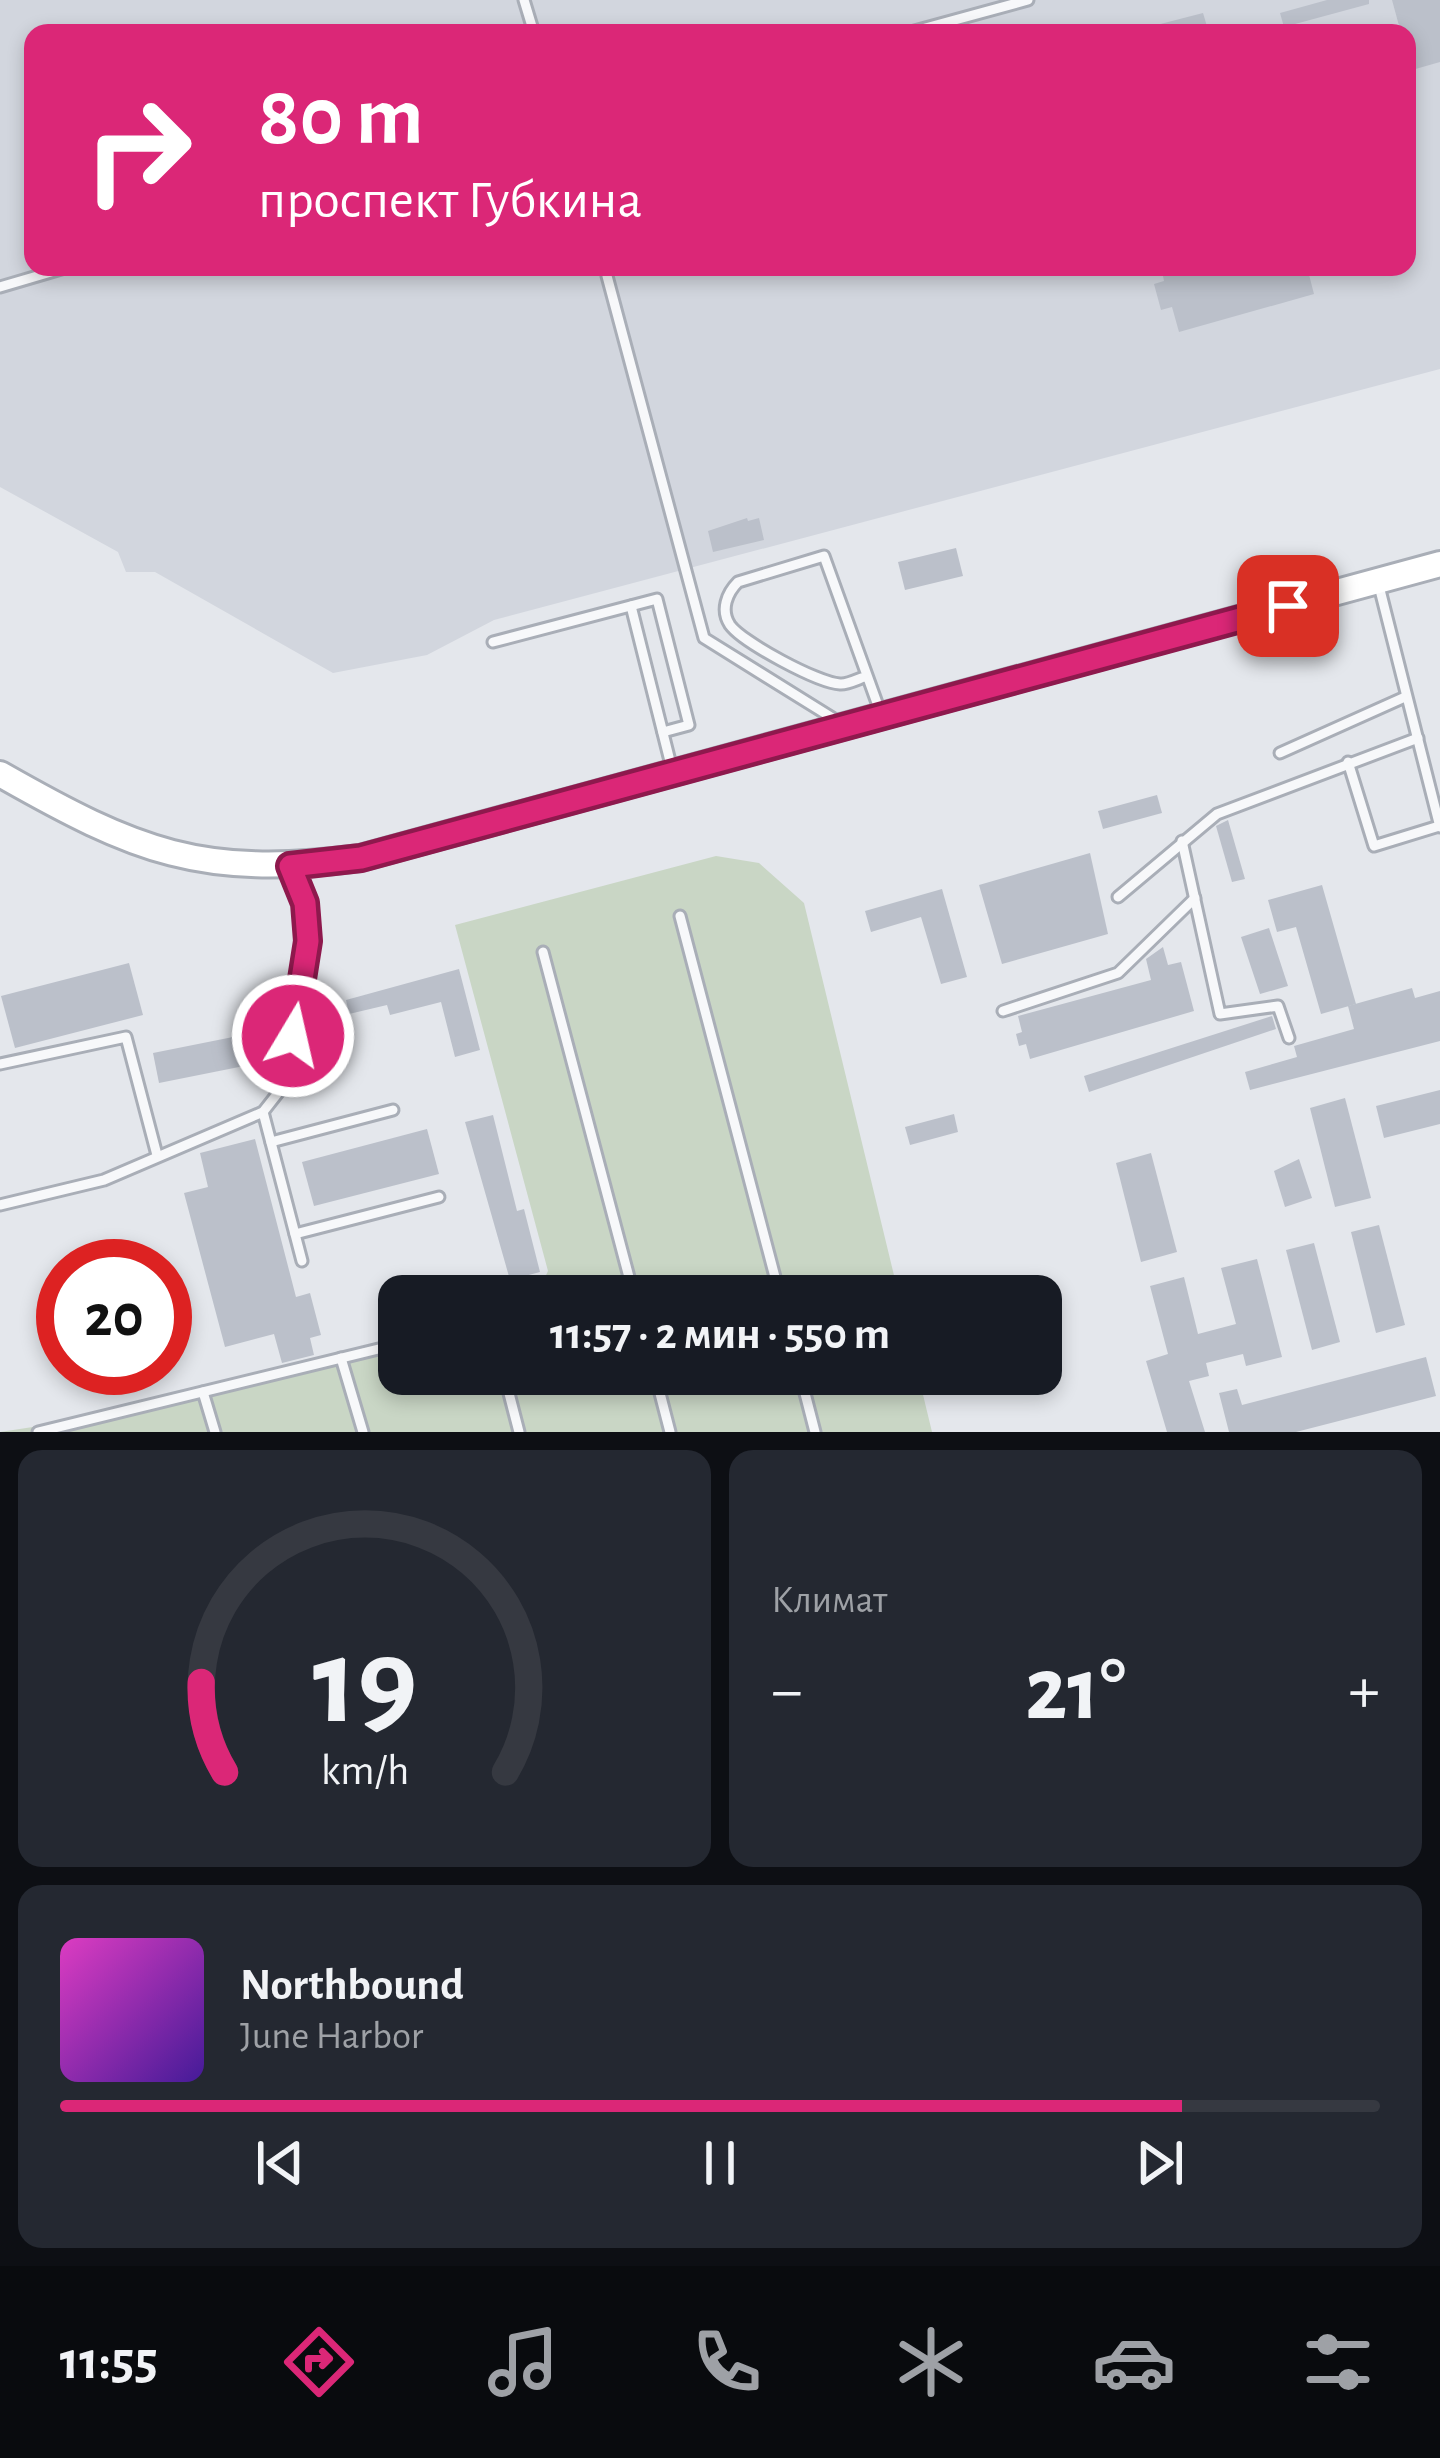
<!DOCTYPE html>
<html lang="ru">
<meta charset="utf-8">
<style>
body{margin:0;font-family:"Alegreya Sans",sans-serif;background:#242831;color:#f1f3f6;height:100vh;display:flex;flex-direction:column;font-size:45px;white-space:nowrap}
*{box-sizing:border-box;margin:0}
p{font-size:39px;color:#9ea1a6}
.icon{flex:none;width:66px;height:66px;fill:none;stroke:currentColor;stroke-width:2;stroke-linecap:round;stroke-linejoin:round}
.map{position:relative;height:1432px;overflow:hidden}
.drawer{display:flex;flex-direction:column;gap:18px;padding:18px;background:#0d0f14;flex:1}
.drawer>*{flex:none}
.hud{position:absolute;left:24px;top:24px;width:1392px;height:252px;border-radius:24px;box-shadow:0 6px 18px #0003;background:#db2777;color:#fff;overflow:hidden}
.speed{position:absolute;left:36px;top:1239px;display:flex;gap:24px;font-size:60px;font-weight:700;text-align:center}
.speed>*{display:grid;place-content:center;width:156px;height:156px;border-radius:50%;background:#171b24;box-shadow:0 6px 18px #0003;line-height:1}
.speed .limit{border:18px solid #d22;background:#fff;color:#111}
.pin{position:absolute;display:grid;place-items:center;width:102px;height:102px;color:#fff;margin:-51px;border-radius:24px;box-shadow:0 6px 18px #0006}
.me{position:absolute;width:132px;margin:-66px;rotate:9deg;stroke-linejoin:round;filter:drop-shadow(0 0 9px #0008)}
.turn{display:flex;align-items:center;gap:42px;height:252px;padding:0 36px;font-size:54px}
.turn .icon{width:156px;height:156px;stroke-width:2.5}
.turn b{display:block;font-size:84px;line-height:102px}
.big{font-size:90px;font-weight:700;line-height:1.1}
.drawer .tile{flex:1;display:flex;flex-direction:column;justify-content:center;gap:18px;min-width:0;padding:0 42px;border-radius:24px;background:#242831}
.drawer .dial{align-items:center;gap:0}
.dial svg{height:312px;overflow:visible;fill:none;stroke:#363941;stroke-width:7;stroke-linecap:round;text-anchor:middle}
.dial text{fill:#f1f3f6;stroke:none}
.song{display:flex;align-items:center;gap:36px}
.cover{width:144px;height:144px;border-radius:18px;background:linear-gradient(135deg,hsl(310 70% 55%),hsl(260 70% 35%))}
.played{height:12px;border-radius:6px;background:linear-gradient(90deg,#db2777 85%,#363941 85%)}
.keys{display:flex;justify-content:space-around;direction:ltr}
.heat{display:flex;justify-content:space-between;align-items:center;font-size:66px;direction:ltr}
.drawer .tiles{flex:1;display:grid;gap:18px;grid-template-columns:1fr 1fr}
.tile:last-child{grid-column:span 2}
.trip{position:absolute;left:378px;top:1275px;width:684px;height:120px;border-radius:24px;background:#171b24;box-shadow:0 6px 18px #0003;font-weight:700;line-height:120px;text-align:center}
.tab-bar{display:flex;height:192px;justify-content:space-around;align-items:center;background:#090b0e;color:#9ea1a6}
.tab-bar .icon{width:84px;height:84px}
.tab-bar .on{color:#db2777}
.tab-bar b{font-size:54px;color:#f1f3f6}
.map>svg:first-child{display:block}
.built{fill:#d2d6de;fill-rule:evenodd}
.green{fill:#c9d6c5}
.building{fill:#bbc0ca}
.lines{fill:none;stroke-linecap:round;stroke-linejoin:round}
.lane-casing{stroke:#a9aeb7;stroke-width:15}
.street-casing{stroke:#a9aeb7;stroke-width:22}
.secondary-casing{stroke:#a9aeb7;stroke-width:30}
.lane{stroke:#f7f8fa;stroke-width:9}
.street{stroke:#f7f8fa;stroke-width:16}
.secondary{stroke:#fff;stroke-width:24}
.route-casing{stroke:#8e194d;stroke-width:30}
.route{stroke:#db2777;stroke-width:21}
</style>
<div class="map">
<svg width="1440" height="1432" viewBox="0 0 1440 1432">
<rect width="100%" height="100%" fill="#e4e7ec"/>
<!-- built -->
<path class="built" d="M0,0H1440V369L494,620L427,655L333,673L155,572H126L118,552L0,487ZM33,33H1407V267H33Z"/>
<!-- green -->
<g class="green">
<path d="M716,856L759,863L804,903L899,1296H536L548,1271L455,925Z"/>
<path d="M399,1341V1374H918L932,1432H0L59,1423Z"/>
</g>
<!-- building -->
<g class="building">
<path d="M1327,0H1369V4L1284,27L1280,13Z"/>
<path d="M1392,0H1440V62L1412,70L1407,33H1401Z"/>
<path d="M1203,13L1209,33H1142L1141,29Z"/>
<path d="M1196,267H1307L1314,294L1179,332L1172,307L1161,310L1154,284L1164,281L1163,276Z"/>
<path d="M747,518L748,521L759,518L764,540L713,552L708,531Z"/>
<path d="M956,548L963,576L905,590L898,562Z"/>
<path d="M1157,795L1162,813L1103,829L1098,811Z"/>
<path d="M1228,820L1245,879L1232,882L1216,826Z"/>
<path d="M1090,853L1108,934L1002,964L979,885Z"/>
<path d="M1322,885L1356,1004L1321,1014L1296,927L1277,932L1268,900Z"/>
<path d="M942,889L967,977L941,984L921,917L871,932L865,911Z"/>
<path d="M1269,928L1288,986L1260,994L1241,937Z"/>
<path d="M1163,947L1168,965L1181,962L1194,1011L1030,1059L1026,1044L1019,1046L1016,1034L1022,1032L1018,1016L1151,980L1146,959Z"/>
<path d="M129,963L143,1015L15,1048L1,996Z"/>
<path d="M459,969L480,1050L455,1057L441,1002L390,1015L387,1005L349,1014L346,1000Z"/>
<path d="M1412,988L1415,998L1440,991V1041L1250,1090L1245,1072L1297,1057L1294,1046L1354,1029L1348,1006Z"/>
<path d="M1272,1016L1276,1029L1089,1092L1084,1076Z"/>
<path d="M238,1036L244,1066L159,1083L153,1053Z"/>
<path d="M1440,1090V1124L1384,1138L1376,1106Z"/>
<path d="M1345,1098L1371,1198L1335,1207L1310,1108Z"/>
<path d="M954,1114L958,1132L910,1145L905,1127Z"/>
<path d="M493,1115L517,1211L524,1209L540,1272L510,1280L465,1122Z"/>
<path d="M427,1129L439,1174L314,1206L302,1162Z"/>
<path d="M255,1139L296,1297L310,1293L321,1335L310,1338L314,1355L282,1363L274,1334L225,1347L184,1193L208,1187L200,1153Z"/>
<path d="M1151,1153L1177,1252L1141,1262L1116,1163Z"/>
<path d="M1299,1159L1312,1198L1285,1207L1274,1171Z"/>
<path d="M1379,1225L1405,1325L1376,1333L1351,1232Z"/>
<path d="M1314,1243L1340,1342L1312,1350L1286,1250Z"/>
<path d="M1257,1259L1282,1357L1246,1366L1243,1354L1206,1363L1209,1376L1189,1381L1205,1432H1167L1146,1361L1168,1354L1150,1286L1184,1277L1198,1334L1236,1324L1221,1268Z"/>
<path d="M1426,1357L1436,1396L1296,1432H1229L1219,1393L1237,1389L1242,1405Z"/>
</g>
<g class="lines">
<defs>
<g id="lane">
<path d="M524,0L534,33"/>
<path d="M907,33L1028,0"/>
<path d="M607,276L704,638L839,722"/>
<path d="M0,287L68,267"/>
<path d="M1378,582L1440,827"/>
<path d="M631,606L672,769"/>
<path d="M493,642L657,599L689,725L663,732"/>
<path d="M867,676C860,678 847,685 840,684C818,683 742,642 730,625C720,610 727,593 738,582L824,556L881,714"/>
<path d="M1280,753L1405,697"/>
<path d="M1348,762L1374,846L1439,826"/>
<path d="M1182,841L1220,1014L1278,1006L1289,1038"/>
<path d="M1118,897L1217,814L1418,738"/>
<path d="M680,916L780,1296"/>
<path d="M543,952L634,1296"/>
<path d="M1003,1011L1118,973L1195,898"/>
<path d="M0,1064L126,1037L157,1155"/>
<path d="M263,1112L302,1261"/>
<path d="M271,1142L393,1110"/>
<path d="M0,1205L104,1180L263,1112L281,1089L289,1065L298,1007"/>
<path d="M295,1234L439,1197"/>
<path d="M341,1358L363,1432"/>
<path d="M504,1374L519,1432"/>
<path d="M655,1374L670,1432"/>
<path d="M800,1374L815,1432"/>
<path d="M203,1392L215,1432"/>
<path d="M38,1432L399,1344"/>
</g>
<path id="street" d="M290,867C314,923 307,949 298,1007"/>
<path id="secondary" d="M0,774C137,852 201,878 360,858L1440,564"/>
</defs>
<!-- lane casing -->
<use href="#lane" class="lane-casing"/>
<!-- street casing -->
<use href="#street" class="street-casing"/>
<!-- secondary casing -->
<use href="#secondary" class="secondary-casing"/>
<!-- lane -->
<use href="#lane" class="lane"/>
<!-- street -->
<use href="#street" class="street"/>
<!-- secondary -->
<use href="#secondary" class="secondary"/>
</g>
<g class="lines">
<defs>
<path id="route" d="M293,1036L308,941L305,903L290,866L361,858L1288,606"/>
</defs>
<!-- route casing -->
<use href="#route" class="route-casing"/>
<!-- route -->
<use href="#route" class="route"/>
</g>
</svg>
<div class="speed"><div class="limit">20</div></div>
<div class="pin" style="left:1288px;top:606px;background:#d93025"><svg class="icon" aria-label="arrive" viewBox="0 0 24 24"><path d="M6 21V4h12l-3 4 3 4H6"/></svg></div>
<svg class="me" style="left:293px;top:1036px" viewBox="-20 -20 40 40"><circle r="17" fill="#db2777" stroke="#fff" stroke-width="3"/><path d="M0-11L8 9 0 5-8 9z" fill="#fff"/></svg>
<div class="trip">11:57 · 2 мин · 550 m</div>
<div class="hud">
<div class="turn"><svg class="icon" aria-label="right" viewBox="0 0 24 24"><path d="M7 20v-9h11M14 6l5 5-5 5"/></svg><div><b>80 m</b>проспект Губкина</div></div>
</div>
</div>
<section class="drawer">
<div class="tiles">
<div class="tile dial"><svg viewBox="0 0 100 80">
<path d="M14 69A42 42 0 1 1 86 69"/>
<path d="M14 69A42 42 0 0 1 8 46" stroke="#db2777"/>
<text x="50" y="56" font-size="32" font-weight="700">19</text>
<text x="50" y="72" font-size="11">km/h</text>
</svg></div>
<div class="tile"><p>Климат</p>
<div class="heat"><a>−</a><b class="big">21°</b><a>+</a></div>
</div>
<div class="tile">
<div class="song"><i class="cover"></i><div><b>Northbound</b><p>June Harbor</p></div></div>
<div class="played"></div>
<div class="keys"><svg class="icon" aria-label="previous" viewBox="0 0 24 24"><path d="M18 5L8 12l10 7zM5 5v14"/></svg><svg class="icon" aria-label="pause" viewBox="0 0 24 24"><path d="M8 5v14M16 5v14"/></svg><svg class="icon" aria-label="next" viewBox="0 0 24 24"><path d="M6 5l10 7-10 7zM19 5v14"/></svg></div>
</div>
</div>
</section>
<nav class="tab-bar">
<b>11:55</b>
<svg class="icon on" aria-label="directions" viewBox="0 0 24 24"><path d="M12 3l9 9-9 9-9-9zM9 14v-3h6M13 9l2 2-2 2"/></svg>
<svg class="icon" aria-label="music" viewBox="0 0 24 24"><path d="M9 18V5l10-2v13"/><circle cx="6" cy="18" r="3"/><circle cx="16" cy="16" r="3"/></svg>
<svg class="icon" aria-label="phone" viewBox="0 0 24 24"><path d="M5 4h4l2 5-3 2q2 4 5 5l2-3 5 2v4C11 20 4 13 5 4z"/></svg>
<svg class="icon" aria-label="climate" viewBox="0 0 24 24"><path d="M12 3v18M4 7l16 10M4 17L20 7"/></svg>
<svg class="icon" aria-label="car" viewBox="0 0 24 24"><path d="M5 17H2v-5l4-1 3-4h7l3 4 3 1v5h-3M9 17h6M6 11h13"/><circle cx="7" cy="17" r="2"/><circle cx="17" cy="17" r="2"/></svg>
<svg class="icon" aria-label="filters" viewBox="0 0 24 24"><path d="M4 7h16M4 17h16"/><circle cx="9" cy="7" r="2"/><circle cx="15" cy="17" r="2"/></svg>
</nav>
